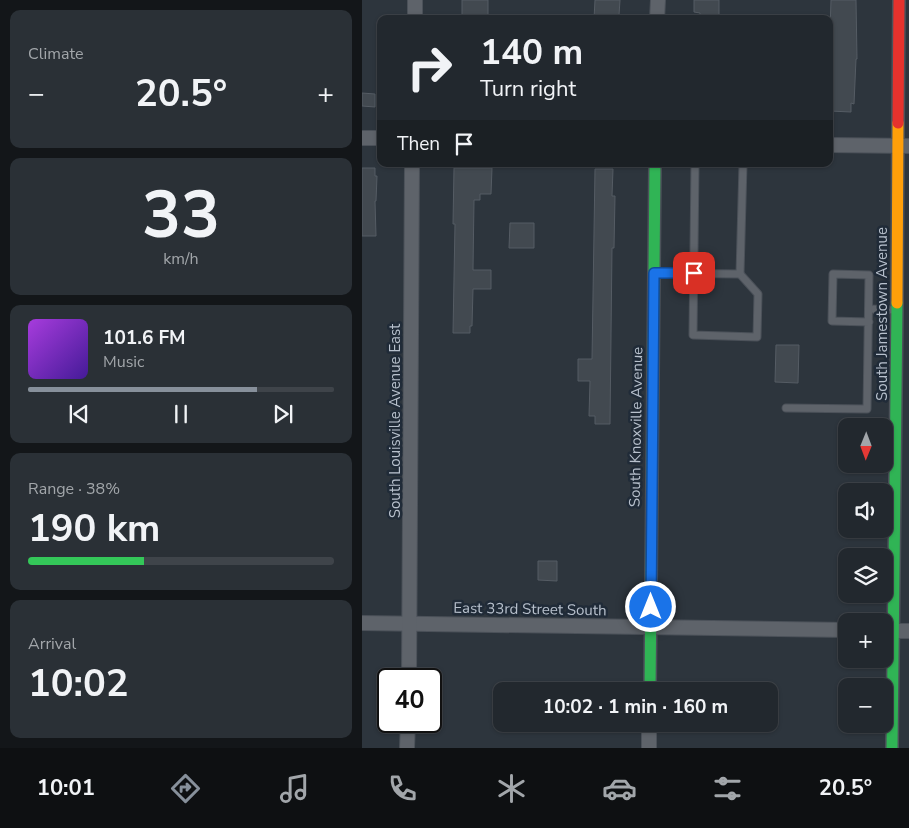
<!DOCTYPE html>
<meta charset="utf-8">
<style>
body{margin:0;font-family:"Nunito Sans",sans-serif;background:#2a3036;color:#f1f3f6;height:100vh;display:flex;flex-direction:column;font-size:19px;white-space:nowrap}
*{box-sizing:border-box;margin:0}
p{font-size:16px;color:#a2a6aa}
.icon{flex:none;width:28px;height:28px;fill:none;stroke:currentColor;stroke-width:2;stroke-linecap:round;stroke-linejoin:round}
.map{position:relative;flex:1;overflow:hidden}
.panel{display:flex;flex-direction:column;gap:10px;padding:10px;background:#131619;width:362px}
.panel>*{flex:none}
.top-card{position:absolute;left:15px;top:15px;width:456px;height:152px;border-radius:10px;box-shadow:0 1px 4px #0004,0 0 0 1px #3f444a;background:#22282e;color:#f1f3f6;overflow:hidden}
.needle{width:32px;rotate:181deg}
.tools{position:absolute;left:476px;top:418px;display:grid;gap:10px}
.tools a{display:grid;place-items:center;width:55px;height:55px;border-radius:10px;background:#22282e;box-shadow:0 1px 4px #0004,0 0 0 1px #3f444a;font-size:25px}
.speed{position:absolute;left:15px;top:668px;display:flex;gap:10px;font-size:25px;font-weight:700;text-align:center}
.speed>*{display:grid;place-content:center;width:65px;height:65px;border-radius:50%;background:#22282e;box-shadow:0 1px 4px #0004,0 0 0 1px #3f444a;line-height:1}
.speed .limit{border:2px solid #111;border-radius:8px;background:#fff;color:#111}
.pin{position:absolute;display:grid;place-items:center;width:42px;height:42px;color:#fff;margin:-21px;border-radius:10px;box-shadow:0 2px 8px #0006}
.me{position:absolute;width:55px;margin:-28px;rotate:0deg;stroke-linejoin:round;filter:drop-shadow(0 0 4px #0008)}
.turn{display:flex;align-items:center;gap:18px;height:105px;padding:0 20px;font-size:22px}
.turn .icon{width:65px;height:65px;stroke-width:2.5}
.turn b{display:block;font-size:35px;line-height:42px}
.then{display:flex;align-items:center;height:48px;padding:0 20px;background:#0003;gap:10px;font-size:19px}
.big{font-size:38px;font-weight:700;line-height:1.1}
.panel .card{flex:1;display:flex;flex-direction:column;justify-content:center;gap:8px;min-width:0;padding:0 18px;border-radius:10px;background:#2a3036}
.panel .dial{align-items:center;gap:0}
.dial b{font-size:65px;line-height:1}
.song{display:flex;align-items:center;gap:15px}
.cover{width:60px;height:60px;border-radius:8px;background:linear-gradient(135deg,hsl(280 70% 55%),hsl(260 70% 35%))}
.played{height:5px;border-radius:2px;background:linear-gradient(90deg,#87909b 75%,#3f444a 75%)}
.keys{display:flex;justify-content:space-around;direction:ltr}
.heat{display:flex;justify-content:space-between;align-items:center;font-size:28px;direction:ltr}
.charge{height:8px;border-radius:4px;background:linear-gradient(90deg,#34c759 38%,#3f444a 0)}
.trip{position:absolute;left:131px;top:682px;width:285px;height:50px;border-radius:10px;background:#22282e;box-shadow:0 1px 4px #0004,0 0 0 1px #3f444a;font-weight:700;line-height:50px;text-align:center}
.menu{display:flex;height:80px;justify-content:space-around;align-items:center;background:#0e1012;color:#a2a6aa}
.menu .icon{width:35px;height:35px}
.menu .on{color:#87909b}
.menu b{font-size:22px;color:#f1f3f6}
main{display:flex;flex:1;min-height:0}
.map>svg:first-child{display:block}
.building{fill:#424950;stroke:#555c64}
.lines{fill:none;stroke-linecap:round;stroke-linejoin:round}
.lane-casing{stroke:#4b5159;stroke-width:9}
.street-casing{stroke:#4b5159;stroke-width:16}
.fast-casing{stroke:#4b5159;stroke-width:14}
.slow-casing{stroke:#4b5159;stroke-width:14}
.jam-casing{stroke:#4b5159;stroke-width:14}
.lane{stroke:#5e636a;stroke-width:7}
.street{stroke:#5e636a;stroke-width:14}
.fast{stroke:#30b455;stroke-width:11}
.slow{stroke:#ff9f0a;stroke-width:11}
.jam{stroke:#e5322d;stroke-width:11}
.route-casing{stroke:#114b97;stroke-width:12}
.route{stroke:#1a73e8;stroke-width:9}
.labels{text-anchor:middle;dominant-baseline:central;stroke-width:5;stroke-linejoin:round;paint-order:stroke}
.street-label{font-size:15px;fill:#b8c1cd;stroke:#202b38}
</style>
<main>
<section class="panel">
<div class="card"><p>Climate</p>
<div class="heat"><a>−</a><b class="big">20.5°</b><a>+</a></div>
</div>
<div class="card dial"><b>33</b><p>km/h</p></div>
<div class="card">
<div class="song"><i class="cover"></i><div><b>101.6 FM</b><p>Music</p></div></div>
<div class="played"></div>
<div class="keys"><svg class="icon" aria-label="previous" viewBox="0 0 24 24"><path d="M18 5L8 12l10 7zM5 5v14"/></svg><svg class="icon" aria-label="pause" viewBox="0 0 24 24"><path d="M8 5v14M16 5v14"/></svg><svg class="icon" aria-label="next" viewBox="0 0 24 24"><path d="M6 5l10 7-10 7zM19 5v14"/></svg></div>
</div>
<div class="card"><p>Range · 38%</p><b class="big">190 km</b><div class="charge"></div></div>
<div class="card"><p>Arrival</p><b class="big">10:02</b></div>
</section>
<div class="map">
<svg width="547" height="748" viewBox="0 0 547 748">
<rect width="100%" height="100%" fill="#2d353d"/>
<!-- building -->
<g class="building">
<path d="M100,0H126V19H105V18L100,17Z"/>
<path d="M233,0H258L257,15H252V19H232Z"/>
<path d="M332,0H357V19H338V13L332,12Z"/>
<path d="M469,0H494L495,59H494L492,104L489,103V112L468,111V60H470V31H468Z"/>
<path d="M0,93L13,94V107L0,106Z"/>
<path d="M0,168H13V176H15L14,201H13L14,236H0Z"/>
<path d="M92,168H130L129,194H118V200H112L111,270H129V289H111L110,326H108V333H91L93,224H91Z"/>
<path d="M233,169H251L250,196H253L252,248H250L248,424H233V416H227L228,381H216V359H230Z"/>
<path d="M148,223H172V248H147Z"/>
<path d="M414,345H437L436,383L413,382Z"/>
<path d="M176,561H195V581L176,580Z"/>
</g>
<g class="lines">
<defs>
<g id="lane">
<path d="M333,164L331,335L395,337L396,294L378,274"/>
<path d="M292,273L378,274L381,164"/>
<path d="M507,309L534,310"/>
<path d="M424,408L505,409L507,275L471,274L470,321L507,322"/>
</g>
<g id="street">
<path d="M53,19V0"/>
<path d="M295,19L296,0"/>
<path d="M0,138H19"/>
<path d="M468,145L547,146"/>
<path d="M0,623L485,630"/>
<path d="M522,631H547"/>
<path d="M47,679L50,164"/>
<path d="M45,748L46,721"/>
<path d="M287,748V724"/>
</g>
<g id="fast">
<path d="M288,691L293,164"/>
<path d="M530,748L535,303"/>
</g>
<path id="slow" d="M535,303L536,123"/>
<path id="jam" d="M536,123L537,0"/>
</defs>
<!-- lane casing -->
<use href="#lane" class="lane-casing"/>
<!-- street casing -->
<use href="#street" class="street-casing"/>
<!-- fast casing -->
<use href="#fast" class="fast-casing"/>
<!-- slow casing -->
<use href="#slow" class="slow-casing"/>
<!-- jam casing -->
<use href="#jam" class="jam-casing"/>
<!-- lane -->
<use href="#lane" class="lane"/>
<!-- street -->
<use href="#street" class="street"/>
<!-- fast -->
<use href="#fast" class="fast"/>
<!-- slow -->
<use href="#slow" class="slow"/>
<!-- jam -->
<use href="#jam" class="jam"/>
</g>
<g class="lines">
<defs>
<path id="route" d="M289,607L292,273H332"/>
</defs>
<!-- route casing -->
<use href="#route" class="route-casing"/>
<!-- route -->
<use href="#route" class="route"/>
</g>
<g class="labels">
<!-- street labels -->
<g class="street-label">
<text transform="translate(520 314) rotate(-90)">South Jamestown Avenue</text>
<text transform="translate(33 421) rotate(-90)">South Louisville Avenue East</text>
<text transform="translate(274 427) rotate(-89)">South Knoxville Avenue</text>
<text transform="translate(168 609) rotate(1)">East 33rd Street South</text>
</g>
</g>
</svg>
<div class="tools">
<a><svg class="needle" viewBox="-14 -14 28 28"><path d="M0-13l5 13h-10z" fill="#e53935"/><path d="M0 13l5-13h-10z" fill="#a2a6aa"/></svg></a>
<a><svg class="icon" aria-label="sound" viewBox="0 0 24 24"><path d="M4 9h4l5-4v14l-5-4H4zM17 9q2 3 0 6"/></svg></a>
<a><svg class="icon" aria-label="layers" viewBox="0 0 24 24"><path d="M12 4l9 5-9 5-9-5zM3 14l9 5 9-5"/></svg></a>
<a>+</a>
<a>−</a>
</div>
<div class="speed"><div class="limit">40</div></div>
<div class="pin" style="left:332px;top:273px;background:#d93025"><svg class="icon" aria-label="arrive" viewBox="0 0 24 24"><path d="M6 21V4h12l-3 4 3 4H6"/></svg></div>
<svg class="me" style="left:289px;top:607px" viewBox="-20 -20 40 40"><circle r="17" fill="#1a73e8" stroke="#fff" stroke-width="3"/><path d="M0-11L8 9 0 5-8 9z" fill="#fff"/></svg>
<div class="trip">10:02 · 1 min · 160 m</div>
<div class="top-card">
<div class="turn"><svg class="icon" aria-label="right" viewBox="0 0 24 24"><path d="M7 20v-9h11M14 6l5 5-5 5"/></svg><div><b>140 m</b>Turn right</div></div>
<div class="then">Then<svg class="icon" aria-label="arrive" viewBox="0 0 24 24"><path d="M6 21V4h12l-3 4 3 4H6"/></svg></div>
</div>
</div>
</main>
<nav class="menu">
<b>10:01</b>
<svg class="icon on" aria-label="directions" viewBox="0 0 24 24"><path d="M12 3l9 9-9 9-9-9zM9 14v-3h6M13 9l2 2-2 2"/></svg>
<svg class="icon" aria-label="music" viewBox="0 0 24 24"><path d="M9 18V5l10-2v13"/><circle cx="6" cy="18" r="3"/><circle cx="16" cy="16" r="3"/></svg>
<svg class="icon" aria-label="phone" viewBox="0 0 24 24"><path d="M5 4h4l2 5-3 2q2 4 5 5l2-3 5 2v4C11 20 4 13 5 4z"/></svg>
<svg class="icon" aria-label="climate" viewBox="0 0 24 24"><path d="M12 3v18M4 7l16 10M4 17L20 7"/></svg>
<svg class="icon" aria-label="car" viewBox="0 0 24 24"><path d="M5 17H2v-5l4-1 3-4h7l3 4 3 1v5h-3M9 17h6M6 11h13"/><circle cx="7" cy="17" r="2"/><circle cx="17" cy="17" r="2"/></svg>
<svg class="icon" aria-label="filters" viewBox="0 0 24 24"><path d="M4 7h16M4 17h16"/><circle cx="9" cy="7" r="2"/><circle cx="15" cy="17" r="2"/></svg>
<b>20.5°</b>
</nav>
